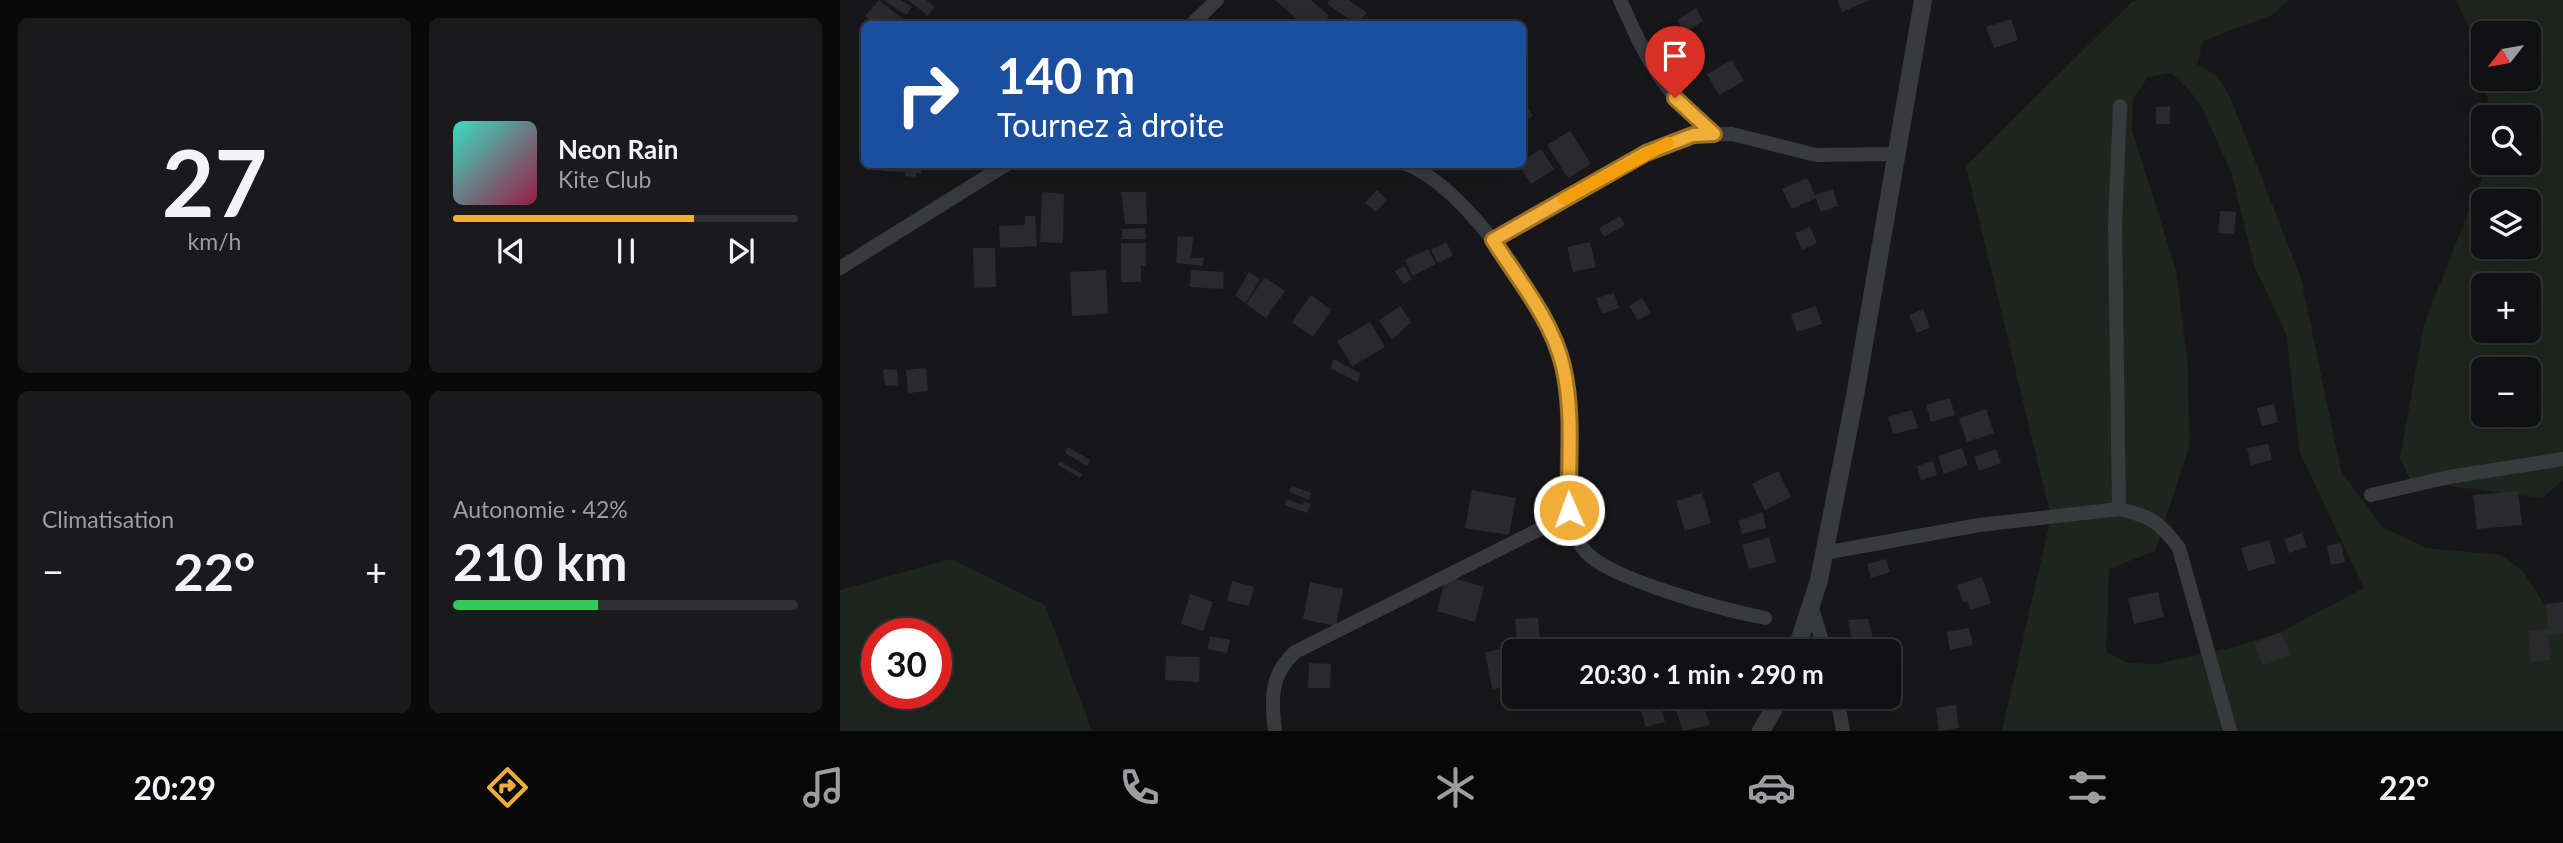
<!DOCTYPE html>
<html lang="fr">
<meta charset="utf-8">
<style>
body{margin:0;font-family:Lato,sans-serif;background:#1a1a1c;color:#f1f3f6;height:100vh;display:flex;flex-direction:column;font-size:26px;white-space:nowrap}
*{box-sizing:border-box;margin:0}
p{font-size:23px;color:#9c9da0}
.icon{flex:none;width:38px;height:38px;fill:none;stroke:currentColor;stroke-width:2;stroke-linecap:round;stroke-linejoin:round}
.map{position:relative;flex:1;overflow:hidden}
.panel{display:flex;flex-direction:column;gap:18px;padding:18px;background:#09090a;width:840px}
.panel>*{flex:none}
.guide{position:absolute;left:21px;top:21px;width:665px;height:147px;border-radius:10px;box-shadow:0 7px 28px #0002,0 0 0 2px #303133;background:#1a4fa0;color:#fff;overflow:hidden}
.needle{width:46px;rotate:239deg}
.fabs{position:absolute;left:1631px;top:21px;display:grid;gap:14px}
.fabs a{display:grid;place-items:center;width:70px;height:70px;border-radius:10px;background:#111113;box-shadow:0 7px 28px #0002,0 0 0 2px #303133;font-size:35px}
.speed{position:absolute;left:21px;top:618px;display:flex;gap:14px;font-size:35px;font-weight:700;text-align:center}
.speed>*{display:grid;place-content:center;width:91px;height:91px;border-radius:50%;background:#111113;box-shadow:0 7px 28px #0002,0 0 0 2px #303133;line-height:1}
.speed .limit{border:10px solid #d22;background:#fff;color:#111}
.pin{position:absolute;display:grid;place-items:center;width:60px;height:60px;color:#fff;margin:-72px -30px;border-radius:50% 50% 50% 0;rotate:-45deg;box-shadow:0 0 7px #0007}
.pin .icon{rotate:45deg}
.me{position:absolute;width:77px;margin:-38px;rotate:358deg;stroke-linejoin:round;filter:drop-shadow(0 0 5px #0008)}
.turn{display:flex;align-items:center;gap:24px;height:147px;padding:0 21px;font-size:32px}
.turn .icon{width:91px;height:91px;stroke-width:2.5}
.turn b{display:block;font-size:49px;line-height:60px}
.big{font-size:52px;font-weight:700;line-height:1.1}
.panel .tile{flex:1;display:flex;flex-direction:column;justify-content:center;gap:10px;min-width:0;padding:0 24px;border-radius:10px;background:#1a1a1c}
.panel .dial{align-items:center;gap:0}
.dial b{font-size:91px;line-height:1}
.song{display:flex;align-items:center;gap:21px}
.cover{width:84px;height:84px;border-radius:10px;background:linear-gradient(135deg,hsl(170 70% 55%),hsl(340 70% 35%))}
.played{height:7px;border-radius:4px;background:linear-gradient(90deg,#f0ae39 70%,#303133 70%)}
.keys{display:flex;justify-content:space-around;direction:ltr}
.heat{display:flex;justify-content:space-between;align-items:center;font-size:38px;direction:ltr}
.charge{height:10px;border-radius:5px;background:linear-gradient(90deg,#34c759 42%,#303133 0)}
.panel .tiles{flex:1;display:grid;gap:18px;grid-template-columns:repeat(2,1fr)}
.trip{position:absolute;left:662px;top:639px;width:399px;height:70px;border-radius:10px;background:#111113;box-shadow:0 7px 28px #0002,0 0 0 2px #303133;font-weight:700;line-height:70px;text-align:center}
.tabs{display:flex;height:112px;justify-content:space-around;align-items:center;background:#070708;color:#9c9da0}
.tabs .icon{width:49px;height:49px}
.tabs .active{color:#f0ae39}
.tabs b{font-size:32px;color:#f1f3f6}
main{display:flex;flex:1;min-height:0}
.map>svg:first-child{display:block}
.green{fill:#1d251e;fill-rule:evenodd}
.building{fill:#2a2a2d}
.lines{fill:none;stroke-linecap:round;stroke-linejoin:round}
.minor{stroke:#383a3e;stroke-width:14}
.tertiary{stroke:#383a3e;stroke-width:18}
.route-casing{stroke:#9c7125;stroke-width:18}
.route{stroke:#f0ae39;stroke-width:12}
.slow{stroke:#f59e0b;stroke-width:12}
</style>
<main>
<section class="panel">
<div class="tiles">
<div class="tile dial"><b>27</b><p>km/h</p></div>
<div class="tile">
<div class="song"><i class="cover"></i><div><b>Neon Rain</b><p>Kite Club</p></div></div>
<div class="played"></div>
<div class="keys"><svg class="icon" aria-label="previous" viewBox="0 0 24 24"><path d="M18 5L8 12l10 7zM5 5v14"/></svg><svg class="icon" aria-label="pause" viewBox="0 0 24 24"><path d="M8 5v14M16 5v14"/></svg><svg class="icon" aria-label="next" viewBox="0 0 24 24"><path d="M6 5l10 7-10 7zM19 5v14"/></svg></div>
</div>
<div class="tile"><p>Climatisation</p>
<div class="heat"><a>−</a><b class="big">22°</b><a>+</a></div>
</div>
<div class="tile"><p>Autonomie · 42%</p><b class="big">210 km</b><div class="charge"></div></div>
</div>
</section>
<div class="map">
<svg width="1723" height="731" viewBox="0 0 1723 731">
<rect width="100%" height="100%" fill="#171719"/>
<!-- green -->
<g class="green">
<path d="M1300,0H1449L1432,15L1363,41L1357,64L1378,77L1390,97L1461,278L1501,471L1542,527L1586,548L1661,555L1682,570L1723,633V731H1162L1211,517L1126,166L1292,2ZM1331,73L1350,91L1363,109L1392,175L1415,268L1446,333L1460,453L1524,588L1441,632L1394,647L1317,664L1288,663L1266,652L1269,569L1315,551L1350,444L1347,358L1336,270L1292,130L1293,99L1308,77Z"/>
<path d="M1616,0H1723V480L1702,498L1571,481L1560,458L1584,324L1648,163H1689V117H1652L1631,32ZM1643,33H1689V79H1643ZM1643,201H1689V247H1643ZM1643,285H1689V331H1643ZM1643,369H1689V415H1643Z"/>
<path d="M111,559L205,605L252,731H0V590ZM37,634H96V693H37Z"/>
</g>
<!-- building -->
<g class="building">
<path d="M39,0L63,19L58,24H36L25,16Z"/>
<path d="M43,0H61L72,7L66,15Z"/>
<path d="M68,0H86L95,7L88,16Z"/>
<path d="M435,0H471L489,16L482,24H463Z"/>
<path d="M489,0H509L527,13L517,24L487,4Z"/>
<path d="M997,0H1030L1002,12Z"/>
<path d="M856,8L863,21L845,33L837,20Z"/>
<path d="M1171,19L1178,40L1154,48L1146,27Z"/>
<path d="M892,60L904,81L879,95L867,74Z"/>
<path d="M685,103L693,116L684,122L682,104Z"/>
<path d="M1330,106V124H1316V107Z"/>
<path d="M730,131L751,164L728,178L707,145Z"/>
<path d="M701,149L714,169L691,184L678,164H682V161Z"/>
<path d="M43,164H81V173H76V177L65,176V172L42,171Z"/>
<path d="M967,178L975,195L993,189L998,206L981,212L976,198L952,209L942,189Z"/>
<path d="M537,190L547,200L536,212L525,203Z"/>
<path d="M202,192L224,194L223,243L200,242Z"/>
<path d="M281,192H306L307,224H285Z"/>
<path d="M1380,211L1396,212L1394,234L1378,233Z"/>
<path d="M185,216H195L197,246L160,248L159,226L185,225Z"/>
<path d="M780,216L785,225L764,237L759,228Z"/>
<path d="M970,227L977,243L962,250L955,233Z"/>
<path d="M305,228L306,239H282V229Z"/>
<path d="M338,236L353,237L351,258H364L363,266L336,263Z"/>
<path d="M606,242L613,255L598,263L591,250Z"/>
<path d="M750,242L756,267L733,272L727,247Z"/>
<path d="M281,243H306V266H301V282H281Z"/>
<path d="M133,248H155L156,287L134,288Z"/>
<path d="M588,249L596,264L573,276L565,260Z"/>
<path d="M564,266L572,279L563,284L555,271Z"/>
<path d="M266,270L268,314L232,316L230,272Z"/>
<path d="M351,270L384,272L383,289L350,287Z"/>
<path d="M409,272L420,279L406,303L395,296Z"/>
<path d="M425,277L445,291L426,318L406,304Z"/>
<path d="M774,293L779,308L762,314L756,298Z"/>
<path d="M471,295L491,310L473,337L452,322Z"/>
<path d="M802,298L811,313L798,320L789,306Z"/>
<path d="M560,306L571,322L552,340L539,320Z"/>
<path d="M976,306L982,324L957,332L951,314Z"/>
<path d="M1083,309L1090,327L1077,333L1069,315Z"/>
<path d="M530,322L545,347L512,366L497,341Z"/>
<path d="M494,359L521,374L517,382L490,368Z"/>
<path d="M86,368L88,391L68,393L66,370Z"/>
<path d="M57,369L58,385L45,386L43,370Z"/>
<path d="M1110,398L1115,415L1091,422L1086,405Z"/>
<path d="M1434,404L1438,422L1422,426L1417,408Z"/>
<path d="M1146,409L1154,433L1127,442L1119,418Z"/>
<path d="M1072,410L1078,428L1053,434L1048,417Z"/>
<path d="M1428,444L1432,460L1411,465L1407,448Z"/>
<path d="M228,447L250,460L247,466L225,453Z"/>
<path d="M1122,448L1128,465L1104,474L1098,456Z"/>
<path d="M1156,449L1161,463L1139,471L1134,457Z"/>
<path d="M220,461L242,474L240,478L218,465Z"/>
<path d="M1093,461L1097,475L1081,480L1077,466Z"/>
<path d="M938,471L951,497L925,510L912,484Z"/>
<path d="M452,486L471,493L469,500L449,492Z"/>
<path d="M632,490L676,498L669,535L625,528Z"/>
<path d="M1678,491L1682,525L1637,529L1633,495Z"/>
<path d="M862,493L871,523L845,531L836,501Z"/>
<path d="M447,499L463,505L464,502L471,504L467,513L444,505Z"/>
<path d="M923,512L926,528L902,534L898,521Z"/>
<path d="M1462,533L1467,547L1449,553L1444,539Z"/>
<path d="M929,537L936,562L909,569L902,545Z"/>
<path d="M1429,540L1436,563L1408,571L1401,548Z"/>
<path d="M1501,543L1505,562L1491,565L1487,546Z"/>
<path d="M1046,559L1050,572L1031,578L1027,564Z"/>
<path d="M606,576L644,587L635,622L597,611Z"/>
<path d="M1142,577L1151,603L1130,610L1127,601L1123,602L1117,585Z"/>
<path d="M392,581L414,587L409,606L387,601Z"/>
<path d="M470,582L503,589L496,626L463,619Z"/>
<path d="M1318,592L1324,617L1294,624L1288,598Z"/>
<path d="M350,594L373,602L363,631L341,624Z"/>
<path d="M1723,602V634L1708,635L1711,660L1691,662L1688,631L1708,629L1706,604Z"/>
<path d="M698,618L700,639L677,640L675,619Z"/>
<path d="M1028,619L1035,645L1014,651L1008,620Z"/>
<path d="M1129,628L1133,645L1110,650L1107,632Z"/>
<path d="M1441,632L1450,655L1423,666L1414,644Z"/>
<path d="M370,636L390,640L387,653L367,649Z"/>
<path d="M673,647L674,686L652,689L645,652Z"/>
<path d="M326,656L360,657L359,682L325,680Z"/>
<path d="M469,663L491,664L490,688H468Z"/>
<path d="M831,696H860L870,725L843,731Z"/>
<path d="M821,705L825,722L806,727L801,711Z"/>
<path d="M1116,705L1119,728L1099,731L1096,708Z"/>
</g>
<g class="lines">
<!-- minor -->
<g class="minor">
<path d="M780,0C807,60 822,92 874,133"/>
<path d="M352,24L377,0"/>
<path d="M565,164C629,186 717,320 727,386C733,432 712,524 750,556C781,582 884,610 925,618"/>
<path d="M653,240L806,153L853,135L892,134L976,155L1055,154"/>
<path d="M0,268L167,164"/>
<path d="M1531,495L1609,477L1723,459"/>
<path d="M1279,509L1275,224L1280,106"/>
<path d="M984,553L1139,525L1279,509C1310,516 1320,522 1339,548L1390,731"/>
<path d="M972,608L985,651"/>
<path d="M997,696L1003,731"/>
<path d="M435,731C431,699 430,675 455,652L698,530L710,526L733,529"/>
</g>
<!-- tertiary -->
<g class="tertiary">
<path d="M956,651L979,580L1015,396L1083,0"/>
<path d="M921,731L941,696"/>
</g>
</g>
<g class="lines">
<defs>
<path id="route" d="M729,510C728,463 734,413 723,366C712,320 678,279 653,240L806,153L853,135L874,134L835,98"/>
</defs>
<!-- route casing -->
<use href="#route" class="route-casing"/>
<!-- route -->
<use href="#route" class="route"/>
<!-- slow -->
<path class="slow" d="M724,199L828,143"/>
</g>
</svg>
<div class="fabs">
<a><svg class="needle" viewBox="-14 -14 28 28"><path d="M0-13l5 13h-10z" fill="#e53935"/><path d="M0 13l5-13h-10z" fill="#9c9da0"/></svg></a>
<a><svg class="icon" aria-label="search" viewBox="0 0 24 24"><circle cx="10" cy="10" r="6"/><path d="M15 15l6 6"/></svg></a>
<a><svg class="icon" aria-label="layers" viewBox="0 0 24 24"><path d="M12 4l9 5-9 5-9-5zM3 14l9 5 9-5"/></svg></a>
<a>+</a>
<a>−</a>
</div>
<div class="speed"><div class="limit">30</div></div>
<div class="pin" style="left:835px;top:98px;background:#d93025"><svg class="icon" aria-label="arrive" viewBox="0 0 24 24"><path d="M6 21V4h12l-3 4 3 4H6"/></svg></div>
<svg class="me" style="left:729px;top:510px" viewBox="-20 -20 40 40"><circle r="17" fill="#f0ae39" stroke="#fff" stroke-width="3"/><path d="M0-11L8 9 0 5-8 9z" fill="#fff"/></svg>
<div class="trip">20:30 · 1 min · 290 m</div>
<div class="guide">
<div class="turn"><svg class="icon" aria-label="right" viewBox="0 0 24 24"><path d="M7 20v-9h11M14 6l5 5-5 5"/></svg><div><b>140 m</b>Tournez à droite</div></div>
</div>
</div>
</main>
<nav class="tabs">
<b>20:29</b>
<svg class="icon active" aria-label="directions" viewBox="0 0 24 24"><path d="M12 3l9 9-9 9-9-9zM9 14v-3h6M13 9l2 2-2 2"/></svg>
<svg class="icon" aria-label="music" viewBox="0 0 24 24"><path d="M9 18V5l10-2v13"/><circle cx="6" cy="18" r="3"/><circle cx="16" cy="16" r="3"/></svg>
<svg class="icon" aria-label="phone" viewBox="0 0 24 24"><path d="M5 4h4l2 5-3 2q2 4 5 5l2-3 5 2v4C11 20 4 13 5 4z"/></svg>
<svg class="icon" aria-label="climate" viewBox="0 0 24 24"><path d="M12 3v18M4 7l16 10M4 17L20 7"/></svg>
<svg class="icon" aria-label="car" viewBox="0 0 24 24"><path d="M5 17H2v-5l4-1 3-4h7l3 4 3 1v5h-3M9 17h6M6 11h13"/><circle cx="7" cy="17" r="2"/><circle cx="17" cy="17" r="2"/></svg>
<svg class="icon" aria-label="filters" viewBox="0 0 24 24"><path d="M4 7h16M4 17h16"/><circle cx="9" cy="7" r="2"/><circle cx="15" cy="17" r="2"/></svg>
<b>22°</b>
</nav>
